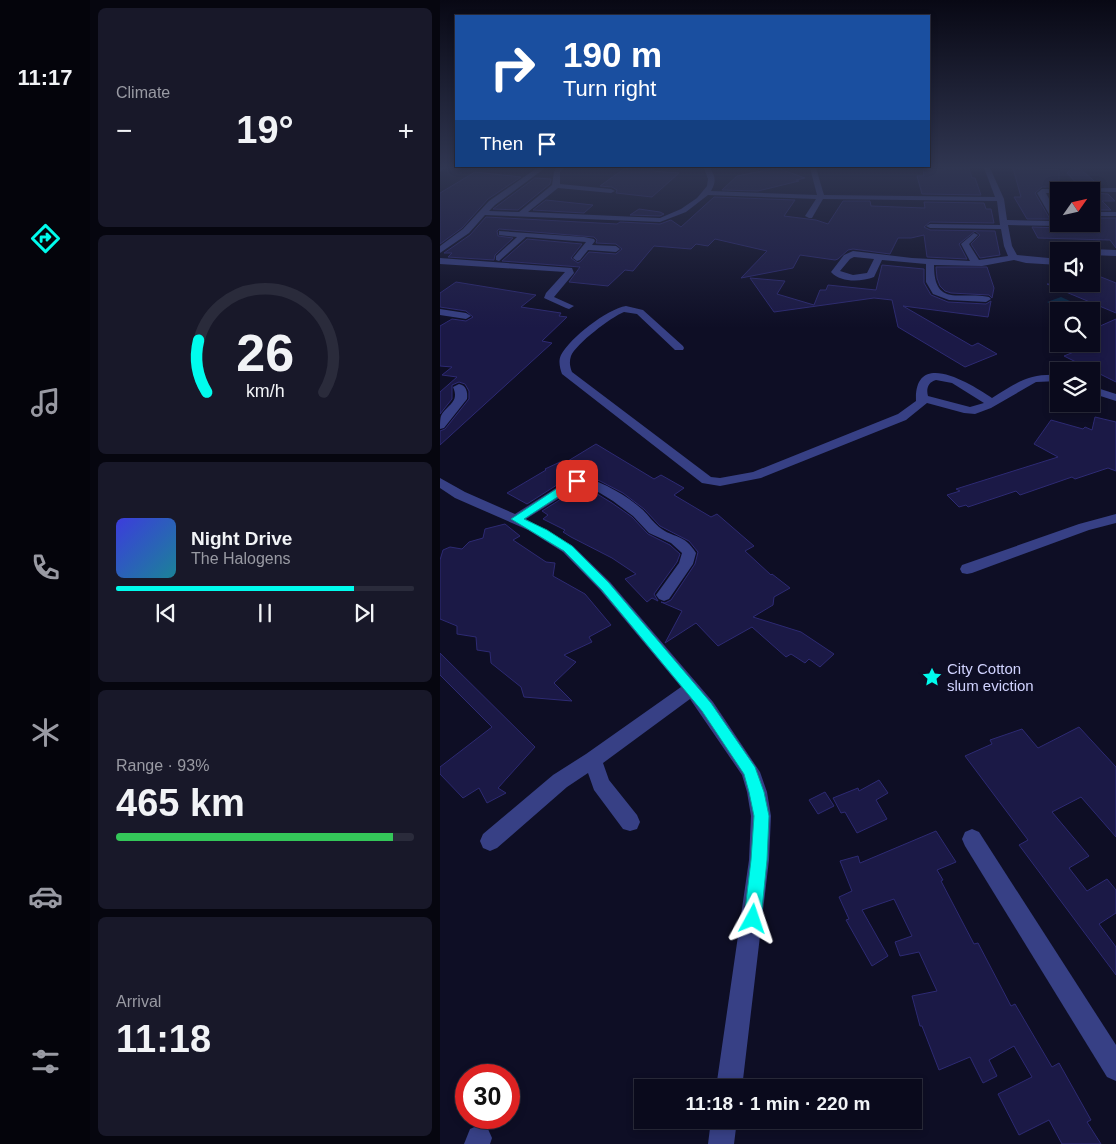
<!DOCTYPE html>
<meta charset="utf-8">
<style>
body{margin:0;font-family:Helvetica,sans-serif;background:#181829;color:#f1f3f6;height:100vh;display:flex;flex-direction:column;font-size:19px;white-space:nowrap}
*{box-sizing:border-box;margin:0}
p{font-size:16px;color:#999aa3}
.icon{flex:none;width:28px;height:28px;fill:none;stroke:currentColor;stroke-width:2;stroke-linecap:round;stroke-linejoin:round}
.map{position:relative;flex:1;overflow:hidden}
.sheet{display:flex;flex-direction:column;gap:8px;padding:8px;background:#06060f;width:350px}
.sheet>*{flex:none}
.banner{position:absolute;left:15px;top:15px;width:475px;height:152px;border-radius:0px;box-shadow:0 2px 8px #0003,0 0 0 1px #2a2b3b;background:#1a4fa0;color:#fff;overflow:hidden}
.needle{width:32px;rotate:56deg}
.controls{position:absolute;left:610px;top:182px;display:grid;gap:10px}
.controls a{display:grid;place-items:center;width:50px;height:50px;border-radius:0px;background:#0a0a1c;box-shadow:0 2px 8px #0003,0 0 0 1px #2a2b3b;font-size:25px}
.speed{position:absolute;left:15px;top:1064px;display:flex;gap:10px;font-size:25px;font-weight:700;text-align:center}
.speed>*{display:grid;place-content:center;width:65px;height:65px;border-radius:50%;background:#0a0a1c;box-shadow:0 2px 8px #0003,0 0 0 1px #2a2b3b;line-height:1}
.speed .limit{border:8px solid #d22;background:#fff;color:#111}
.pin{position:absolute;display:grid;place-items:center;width:42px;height:42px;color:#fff;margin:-21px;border-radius:10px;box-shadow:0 2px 8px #0006}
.me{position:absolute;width:55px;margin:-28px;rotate:5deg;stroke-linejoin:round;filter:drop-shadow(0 0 4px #0008)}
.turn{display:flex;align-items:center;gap:18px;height:105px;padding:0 25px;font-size:22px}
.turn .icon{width:65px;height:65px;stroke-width:2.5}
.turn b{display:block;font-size:35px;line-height:42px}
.then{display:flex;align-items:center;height:48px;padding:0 25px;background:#0003;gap:10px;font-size:19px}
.big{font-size:38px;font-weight:600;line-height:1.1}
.sheet .widget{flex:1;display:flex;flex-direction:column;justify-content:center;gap:8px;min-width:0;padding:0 18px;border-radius:8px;background:#181829}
.sheet .dial{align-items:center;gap:0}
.dial svg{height:130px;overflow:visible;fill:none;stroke:#2a2b3b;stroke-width:7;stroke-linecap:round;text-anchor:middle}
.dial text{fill:#f1f3f6;stroke:none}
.song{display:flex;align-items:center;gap:15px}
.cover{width:60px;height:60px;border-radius:8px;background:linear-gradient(135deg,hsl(240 70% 55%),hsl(190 70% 35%))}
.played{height:5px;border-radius:2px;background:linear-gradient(90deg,#00fced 80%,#2a2b3b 80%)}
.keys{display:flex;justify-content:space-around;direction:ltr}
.heat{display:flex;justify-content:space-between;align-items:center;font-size:28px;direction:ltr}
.charge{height:8px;border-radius:4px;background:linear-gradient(90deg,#34c759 93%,#2a2b3b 0)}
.trip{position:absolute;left:194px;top:1079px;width:288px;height:50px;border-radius:0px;background:#0a0a1c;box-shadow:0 2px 8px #0003,0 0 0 1px #2a2b3b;font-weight:600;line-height:50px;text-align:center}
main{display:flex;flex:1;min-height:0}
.tab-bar{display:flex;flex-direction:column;width:90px;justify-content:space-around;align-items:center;background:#04040b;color:#999aa3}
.tab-bar .icon{width:35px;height:35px}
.tab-bar .selected{color:#00fced}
.tab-bar b{font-size:22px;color:#f1f3f6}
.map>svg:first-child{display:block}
.water{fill:#0a2a47}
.building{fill:#1b1946;stroke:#2d2a73}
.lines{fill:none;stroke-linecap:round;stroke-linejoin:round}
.minor{fill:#374085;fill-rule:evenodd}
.route{fill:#00fced;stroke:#00a49a}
.labels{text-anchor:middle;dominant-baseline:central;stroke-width:5;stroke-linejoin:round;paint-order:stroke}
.poi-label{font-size:15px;fill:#d1d3ff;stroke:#0e0e25;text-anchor:start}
</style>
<main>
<nav class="tab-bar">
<b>11:17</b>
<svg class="icon selected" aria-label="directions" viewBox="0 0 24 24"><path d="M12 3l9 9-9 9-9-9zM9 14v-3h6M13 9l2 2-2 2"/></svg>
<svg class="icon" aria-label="music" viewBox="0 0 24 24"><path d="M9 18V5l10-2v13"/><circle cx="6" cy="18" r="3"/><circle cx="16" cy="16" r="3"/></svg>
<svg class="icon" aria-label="phone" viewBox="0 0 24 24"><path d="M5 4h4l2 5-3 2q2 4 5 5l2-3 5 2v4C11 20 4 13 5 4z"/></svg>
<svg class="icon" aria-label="climate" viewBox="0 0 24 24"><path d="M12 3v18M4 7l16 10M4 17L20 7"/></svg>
<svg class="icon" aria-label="car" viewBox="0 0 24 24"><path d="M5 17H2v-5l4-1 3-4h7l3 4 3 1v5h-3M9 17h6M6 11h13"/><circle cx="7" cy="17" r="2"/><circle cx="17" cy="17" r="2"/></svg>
<svg class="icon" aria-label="filters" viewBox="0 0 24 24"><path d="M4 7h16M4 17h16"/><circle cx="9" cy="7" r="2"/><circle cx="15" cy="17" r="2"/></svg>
</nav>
<section class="sheet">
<div class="widget"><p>Climate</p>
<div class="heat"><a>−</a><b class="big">19°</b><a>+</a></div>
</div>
<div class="widget dial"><svg viewBox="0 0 100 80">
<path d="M14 69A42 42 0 1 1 86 69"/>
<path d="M14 69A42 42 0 0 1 9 37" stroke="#00fced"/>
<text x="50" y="56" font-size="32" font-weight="700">26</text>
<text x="50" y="72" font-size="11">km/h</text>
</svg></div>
<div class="widget">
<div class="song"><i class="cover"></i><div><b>Night Drive</b><p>The Halogens</p></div></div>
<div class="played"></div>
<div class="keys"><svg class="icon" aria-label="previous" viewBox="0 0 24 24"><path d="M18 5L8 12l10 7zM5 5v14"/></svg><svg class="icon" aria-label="pause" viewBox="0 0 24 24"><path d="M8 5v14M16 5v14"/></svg><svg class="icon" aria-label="next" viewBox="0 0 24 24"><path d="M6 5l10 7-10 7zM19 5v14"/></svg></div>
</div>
<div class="widget"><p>Range · 93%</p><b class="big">465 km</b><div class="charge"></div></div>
<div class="widget"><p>Arrival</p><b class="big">11:18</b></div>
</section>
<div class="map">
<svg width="676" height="1144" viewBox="0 0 676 1144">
<rect width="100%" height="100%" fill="#0e0e25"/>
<!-- water -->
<path class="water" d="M621,297L657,313L651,315V311H626L607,302Z"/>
<!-- building -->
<g class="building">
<path d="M185,168L214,170L213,171L239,173L212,197L176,193L177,190L172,187L160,186Z"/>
<path d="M337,168L365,178L356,180L359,181L318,191L282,190L297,176Z"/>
<path d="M504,168H529L532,178H535L541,195L482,194L477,176H484L483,169L505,170Z"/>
<path d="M573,168L619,170V187H602L595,193L610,219H587L574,197H581Z"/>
<path d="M632,168H639L660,186L640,187L627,173Z"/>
<path d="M35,172L81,177L48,199L22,228L0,244V193Z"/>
<path d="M95,178L111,179L110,184L78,210L53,209Z"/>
<path d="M651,193L668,194L675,201H662L671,210H653L651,206Z"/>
<path d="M274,197L355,200L344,216L376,220L388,224L403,201H430L431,206L485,208L484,202L544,203L546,209H551L554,223L490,222L484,227L490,230L555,231L560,255L540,258L531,244L540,235L535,231L519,244L527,259L487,257L484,235L471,238H458L450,254L413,249L408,250L398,259L395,260L360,255L353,268L301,278L327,251L275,239L268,246L256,244L251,249L214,246L193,271L185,270L168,286L129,282L140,267L62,261L87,239L142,244L131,258L138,263L141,261L149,252L176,254L182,249L176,244L156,243L157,240L154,237L59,229L57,231L58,236L73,238L55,255L54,260L8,257L12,253H4L30,235L46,217L177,224L180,222L220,224L231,220L241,227Z"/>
<path d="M106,200L153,205L144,213L93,210Z"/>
<path d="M199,209L220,212L224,214L220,216L190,215Z"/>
<path d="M658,218H676V248L670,240L598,238L592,227L621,228L624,224H661Z"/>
<path d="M442,265L484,269V283L491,295L508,302L546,304L551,301L548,317L463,306L532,346L538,343L557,354L525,367L458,327L452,300L434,298L334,312L310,278L345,281L337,294L374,305L380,290H386L388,285L436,290Z"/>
<path d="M496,267H547L554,288L552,298L549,295L511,293L505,291L500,286L497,278Z"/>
<path d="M651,273L676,283V313L607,284H651Z"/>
<path d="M16,282L96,295L81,307L121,313L119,316L127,317L102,341L112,343L0,445V431L5,429L29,399V391L25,384L19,382L12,385V399L0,414V392L17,377L2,375L12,367L0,366V326L12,319L26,321L33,317L26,311L0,307V293Z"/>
<path d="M676,319V382L624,356L651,345V330Z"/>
<path d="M655,417L676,422V471L668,468L635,479L632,477L580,495L576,491L528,507L526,505L519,507L507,495L520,491L516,489L618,457L594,444L611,420L643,429L645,427L652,430Z"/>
<path d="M156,444L214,479L221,475L244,488L234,495L271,517L277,514L314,546L305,551L331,575L332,574L350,588L334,597L333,605L313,617L361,632L394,654L380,667L369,659L365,663L351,654L346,657L312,627L278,646L256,623L225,643L242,611L221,602L225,603L231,600L255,564L258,552L249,541L220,526L204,509L183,493L160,481L144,475L131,476L87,504L67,493L106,470L105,469L120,462L123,464Z"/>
<path d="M140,487L154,492L172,503L192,517L208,534L230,545L240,554L237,562L214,594L218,601L212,598L207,602L185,579L196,574L172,558L131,537L123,532L125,530L103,519L108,515L102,511Z"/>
<path d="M65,524L80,536L73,540L106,562L115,563L113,576L145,594L171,625L149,637L152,642L124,655L136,662L114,683L132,701L84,697L81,687L51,663L50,652L37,650L36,637L17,634V626L0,619V560L3,550L10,547L22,549L29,542L43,538L45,529Z"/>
<path d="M0,653L95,747L58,788L66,793L47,803L39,788L23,798L0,774V767L52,727L0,675Z"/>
<path d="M639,727L676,767V837L641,797L612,812L649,856L629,868L647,891L667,879L676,890V913L659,924L676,947V975L579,845L588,840L525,756L552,744L550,740L582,729L598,748Z"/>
<path d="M439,780L448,793L436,800L447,819L417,833L405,812L401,813L393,798L418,788L419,791Z"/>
<path d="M385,792L394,806L378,814L369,800Z"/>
<path d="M496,831L516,862L497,870L503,880L501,881L534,944L538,943L571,1006L575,1004L612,1067L619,1063L651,1120L647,1122L661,1144H622L609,1120L579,1135L558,1094L592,1077L574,1046L549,1060L557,1076L543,1083L530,1057L499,1070L482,1026H480L472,996L497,991L479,952L460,956L455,942L472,936L454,899L422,910L448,956L432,966L406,920L409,919L399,897L412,891L400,861L418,856L420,863Z"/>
</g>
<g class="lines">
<!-- minor -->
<g class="minor">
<path d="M0,168H5L0,172Z"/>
<path d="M97,168H105L55,205L49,211L79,212L112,185L114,172L116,168H123L120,172V184L171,189L175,191L171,193L118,188L88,212L220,218L241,209L257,198L267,186L268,179L264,168H270C276,177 276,182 271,191L377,195L370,168H376L384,195L555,197L544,168H550L564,199L567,220L613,221L597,193L602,189L676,188V192L619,191V193H606L619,218V224H622L621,226L568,225L572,246L577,255L619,259V265L586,263L574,260L542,266L494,265C494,308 520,291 549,297L551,299L546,302L509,300L493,294L486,282V264L442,260L434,277C421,282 401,283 391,272L404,255L413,251L472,258L530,261L521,244L534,233L538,235L529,244L539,260L568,256L564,246L561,229L490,228L486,226L490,224L560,225L557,201L383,199L372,218H369L365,216L376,199L268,195L246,212L220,222L45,215L29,233L0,253V246L23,229L49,201ZM414,257L434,259L427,273L413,275L400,271L410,259Z"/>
<rect x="651" y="212" width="25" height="4"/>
<path d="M59,231L144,237L154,239L155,241L152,245L176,246L180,249L176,252L148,250L140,260L137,261L133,258L146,242L86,237L59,261L56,260V256L77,237L59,235Z"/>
<path d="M651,249L676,250V256L651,255V251H647Z"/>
<path d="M0,258L132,268L134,273L114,297L134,306L129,309L126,308L104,298L106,293L125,272L0,264Z"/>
<path d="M186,306L203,310L243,346L244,348L243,350H235L197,314L184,312C171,317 136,344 131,356C129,362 130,367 132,372L271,477L280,478L313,472L458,414L476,401C474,348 531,384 552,398C576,383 589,373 619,375V381L596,382L551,408L535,414L524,413L487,403L466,420L321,478L280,486L262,483L122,374C120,368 118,361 121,355C130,338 167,309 186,306ZM496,380L512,383L544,403L530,407L488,396C486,389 488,382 496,380Z"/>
<path d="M0,309L26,313L31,316L26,319L0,315Z"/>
<path d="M19,384C26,385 28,392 27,399L4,428L0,429C0,425 0,419 1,416C7,404 20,403 13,387Z"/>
<path d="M651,386L676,394V401L651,393Z"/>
<path d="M143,477C165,483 186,495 203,510C209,516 213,522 219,527C234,539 244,533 256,553L253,564L229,599L224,601L219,599L216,595L239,563L242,553L231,543L209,533L193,516L173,501L155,490L140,485L86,519L133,546L170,582L273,702L320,772L327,792L331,816L329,860L302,1088H276L309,860L311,816L307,792L302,775L250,699L163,763L169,780L197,815L200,822L197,829L190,831L183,829L154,790L148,773L127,787L57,848L50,851L43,848L40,841L43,834L113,775L146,754L241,687L160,590L123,552L88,530L15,498L0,488V478L25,492L75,514L132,478Z"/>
<path d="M676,514V523L649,530L532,573L527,574L522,573L520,569L522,565L639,524Z"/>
<path d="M532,829L539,832L676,1045V1081L667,1077L525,846L522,839L525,832Z"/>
<path d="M271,1120H297L294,1144H268Z"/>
<path d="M39,1125L48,1129L52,1138L50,1144H24L30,1129Z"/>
</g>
</g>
<!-- sky -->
<linearGradient id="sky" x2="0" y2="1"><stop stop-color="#080814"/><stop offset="0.51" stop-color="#303651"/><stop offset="1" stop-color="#303651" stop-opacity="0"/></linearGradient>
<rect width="676" height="328" fill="url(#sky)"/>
<!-- route -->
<path class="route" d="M133,478H137L142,481L84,519L107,530L132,546L169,583L271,703L315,767L324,792L329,816L327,860L321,919L319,925L313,928L307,925L304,919L311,860L314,816L309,792L304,774L262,711L161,589L124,551L71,519Z"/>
<!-- icons -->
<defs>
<symbol id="sight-bare" viewBox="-9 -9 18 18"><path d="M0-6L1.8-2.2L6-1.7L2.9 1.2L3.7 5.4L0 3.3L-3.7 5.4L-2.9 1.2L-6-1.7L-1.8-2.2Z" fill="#00fced" stroke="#0e0e25" stroke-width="2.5" paint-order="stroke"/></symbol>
</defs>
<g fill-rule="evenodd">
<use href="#sight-bare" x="478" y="663" width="28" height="28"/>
</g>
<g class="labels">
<!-- poi labels -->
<g class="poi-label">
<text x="507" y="668">City Cotton<tspan x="507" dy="17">slum eviction</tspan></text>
</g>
</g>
</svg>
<div class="controls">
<a><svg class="needle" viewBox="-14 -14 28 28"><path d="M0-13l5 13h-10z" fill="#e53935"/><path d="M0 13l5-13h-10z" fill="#999aa3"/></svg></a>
<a><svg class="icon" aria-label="sound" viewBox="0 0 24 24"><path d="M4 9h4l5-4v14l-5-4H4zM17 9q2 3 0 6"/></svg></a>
<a><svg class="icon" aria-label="search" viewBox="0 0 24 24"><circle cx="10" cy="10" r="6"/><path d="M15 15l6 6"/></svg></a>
<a><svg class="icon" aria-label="layers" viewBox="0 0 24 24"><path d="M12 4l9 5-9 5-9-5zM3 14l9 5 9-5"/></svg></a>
</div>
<div class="speed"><div class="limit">30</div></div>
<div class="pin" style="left:137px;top:481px;background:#d93025"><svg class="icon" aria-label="arrive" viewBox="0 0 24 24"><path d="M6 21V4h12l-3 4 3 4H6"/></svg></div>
<svg class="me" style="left:313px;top:919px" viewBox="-20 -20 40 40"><path d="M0-17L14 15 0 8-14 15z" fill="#00fced" stroke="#fff" stroke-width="4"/></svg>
<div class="trip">11:18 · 1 min · 220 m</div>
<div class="banner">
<div class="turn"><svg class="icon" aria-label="right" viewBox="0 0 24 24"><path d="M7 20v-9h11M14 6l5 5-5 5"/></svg><div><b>190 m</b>Turn right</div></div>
<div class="then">Then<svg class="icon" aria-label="arrive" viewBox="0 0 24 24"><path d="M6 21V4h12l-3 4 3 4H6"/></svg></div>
</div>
</div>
</main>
